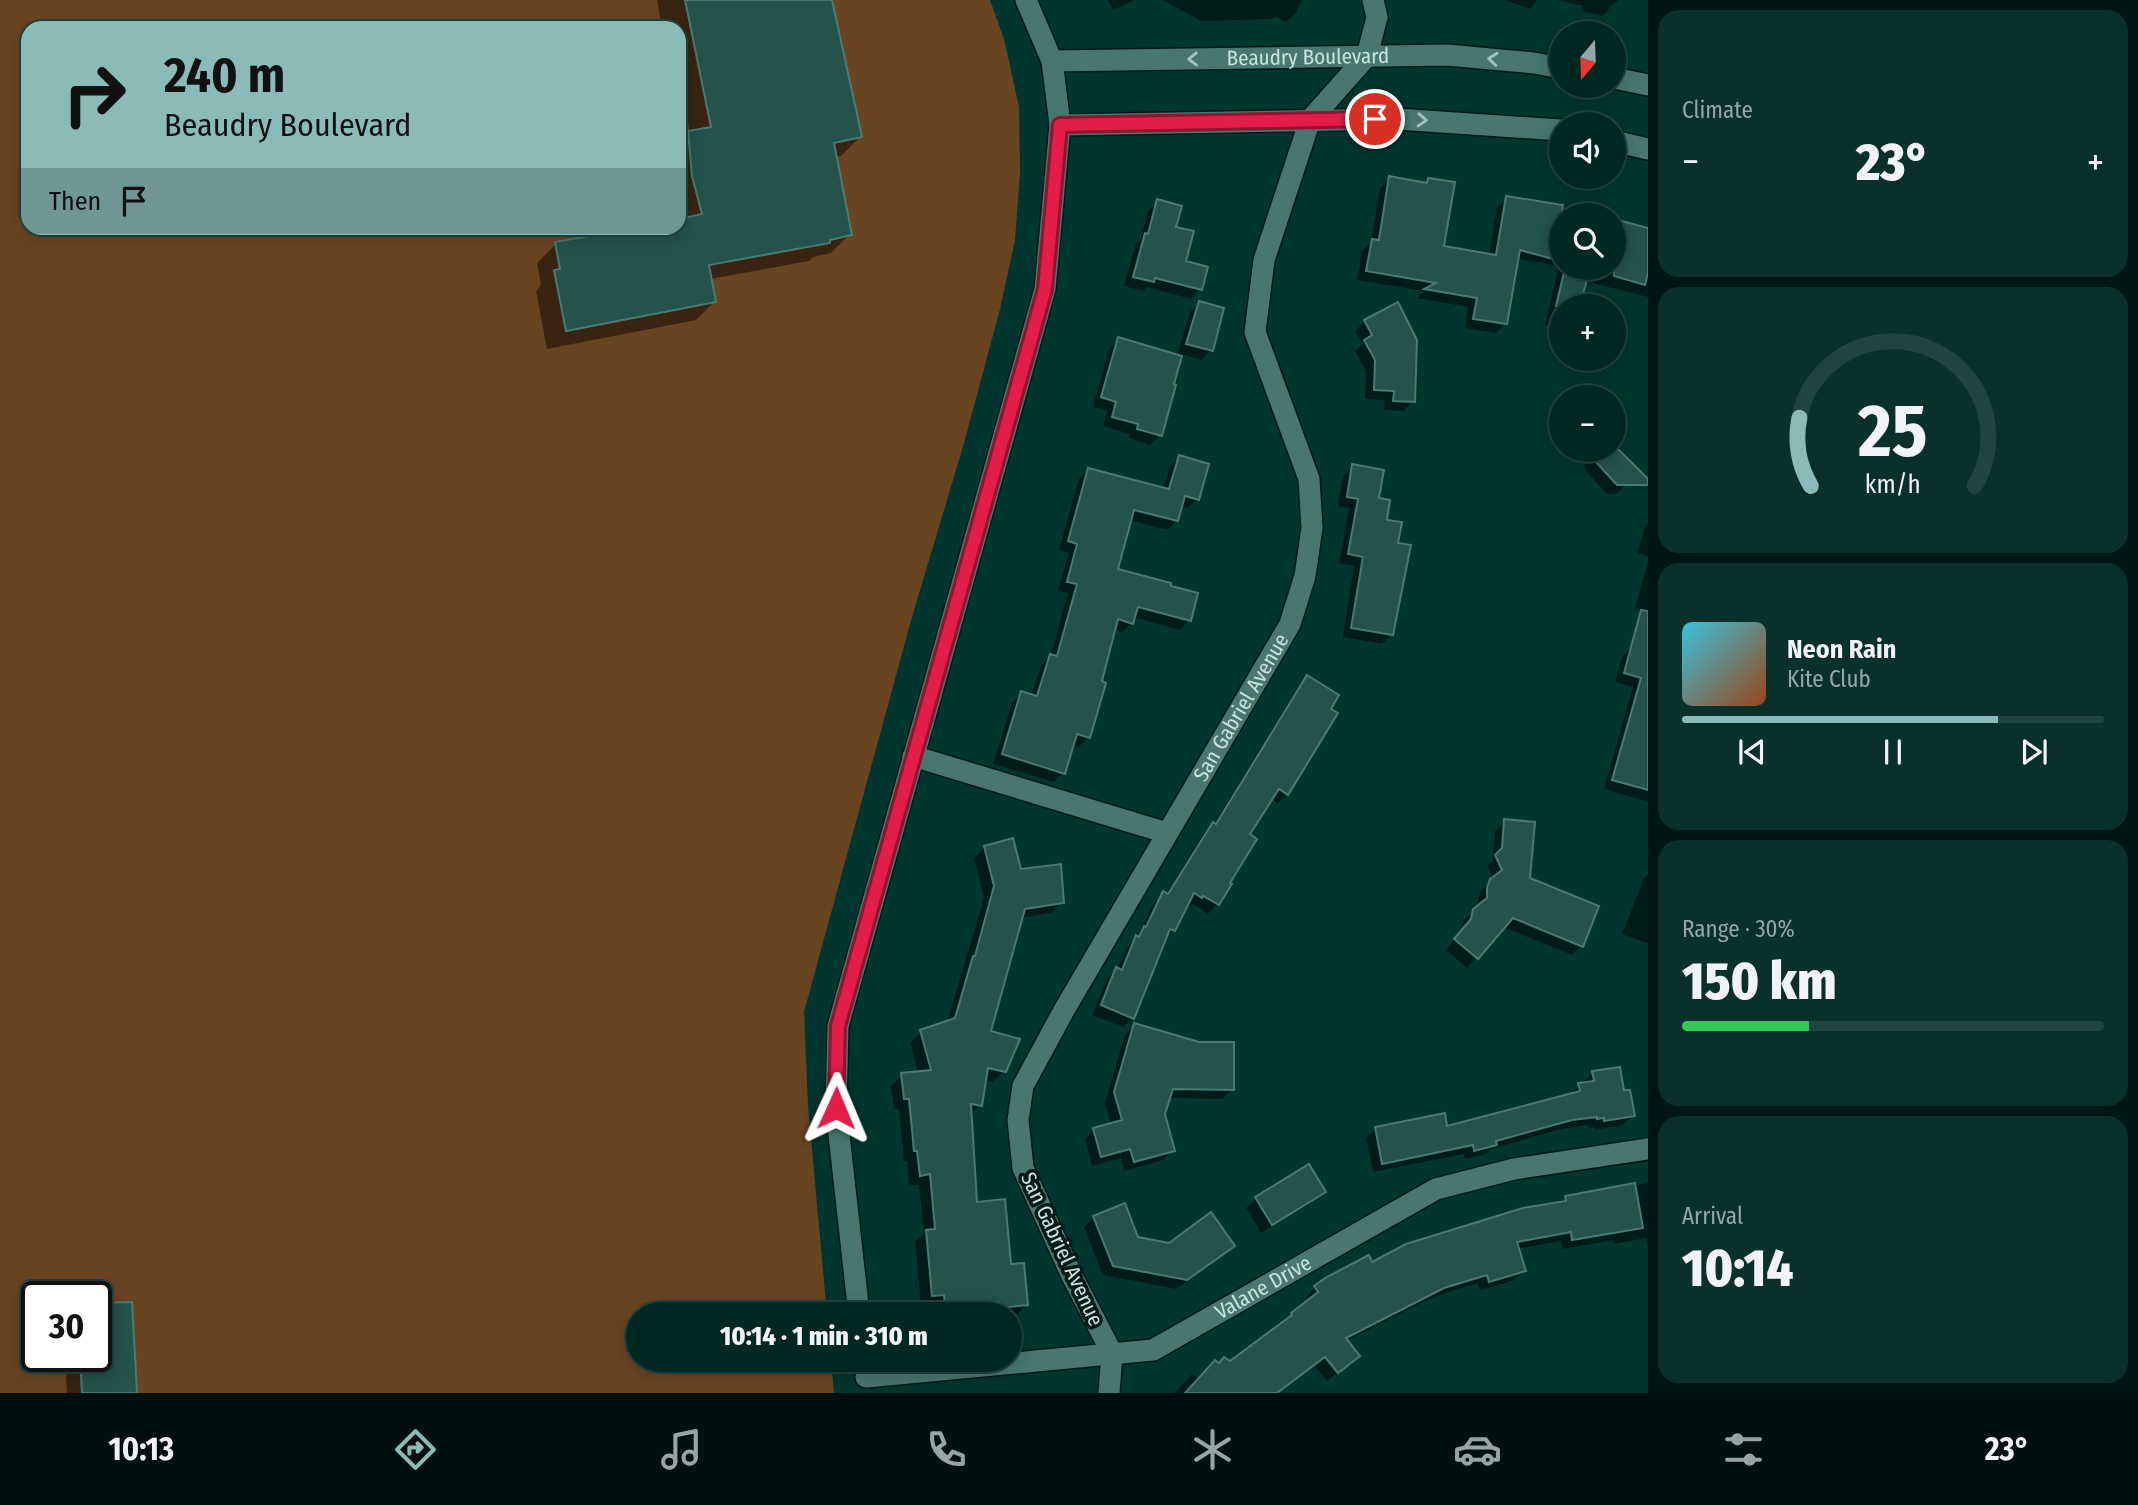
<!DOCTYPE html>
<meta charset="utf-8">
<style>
body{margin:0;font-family:"Fira Sans Condensed",sans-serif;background:#0a302b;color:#f1f3f6;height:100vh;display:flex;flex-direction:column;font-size:26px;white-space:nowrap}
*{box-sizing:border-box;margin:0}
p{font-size:23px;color:#95a6a6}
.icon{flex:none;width:38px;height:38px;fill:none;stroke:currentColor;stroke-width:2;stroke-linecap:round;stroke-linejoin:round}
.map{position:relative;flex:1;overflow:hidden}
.details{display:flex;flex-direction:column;gap:10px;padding:10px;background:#001613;width:490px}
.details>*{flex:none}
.top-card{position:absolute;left:21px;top:21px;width:665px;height:214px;border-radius:21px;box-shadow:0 4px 18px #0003,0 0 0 2px #224441;background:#8bbbb9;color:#111;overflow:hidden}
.needle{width:46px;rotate:199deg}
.tools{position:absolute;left:1549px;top:21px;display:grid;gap:14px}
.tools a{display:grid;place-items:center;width:77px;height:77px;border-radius:50%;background:#002823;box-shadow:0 4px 18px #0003,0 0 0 2px #224441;font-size:35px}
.speed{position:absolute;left:21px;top:1281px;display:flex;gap:14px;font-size:35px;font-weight:700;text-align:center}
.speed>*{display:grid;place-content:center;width:91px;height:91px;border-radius:50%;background:#002823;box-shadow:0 4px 18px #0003,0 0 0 2px #224441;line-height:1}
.speed .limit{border:4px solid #111;border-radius:10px;background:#fff;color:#111}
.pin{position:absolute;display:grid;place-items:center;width:60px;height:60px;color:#fff;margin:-30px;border:4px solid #fff;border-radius:50%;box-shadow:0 2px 7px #0007}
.me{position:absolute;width:77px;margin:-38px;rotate:1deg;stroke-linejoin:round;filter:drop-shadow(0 0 5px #0008)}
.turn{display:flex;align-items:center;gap:24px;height:147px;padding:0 28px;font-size:32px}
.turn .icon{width:91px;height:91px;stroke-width:2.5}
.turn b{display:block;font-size:49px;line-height:60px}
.then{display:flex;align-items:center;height:66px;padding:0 28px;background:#0003;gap:14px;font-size:26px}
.big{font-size:52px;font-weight:800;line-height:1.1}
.details .widget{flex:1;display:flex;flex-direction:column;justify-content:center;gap:10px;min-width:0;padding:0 24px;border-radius:21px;background:#0a302b}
.details .dial{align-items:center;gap:0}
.dial svg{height:182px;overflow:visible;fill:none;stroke:#224441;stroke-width:7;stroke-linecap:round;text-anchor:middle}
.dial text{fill:#f1f3f6;stroke:none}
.song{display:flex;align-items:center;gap:21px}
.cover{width:84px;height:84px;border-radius:10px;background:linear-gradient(135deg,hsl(190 70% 55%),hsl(20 70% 35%))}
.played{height:7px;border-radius:4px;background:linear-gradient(90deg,#8bbbb9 75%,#224441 75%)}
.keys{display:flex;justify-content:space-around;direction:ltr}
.heat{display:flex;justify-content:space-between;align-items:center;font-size:38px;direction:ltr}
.charge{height:10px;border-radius:5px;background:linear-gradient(90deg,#34c759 30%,#224441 0)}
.trip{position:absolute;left:626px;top:1302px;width:396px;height:70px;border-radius:35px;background:#002823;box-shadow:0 4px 18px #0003,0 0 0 2px #224441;font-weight:800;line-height:70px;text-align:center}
.dock{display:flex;height:112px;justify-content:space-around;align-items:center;background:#00100e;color:#95a6a6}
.dock .icon{width:49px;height:49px}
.dock .current{color:#8bbbb9}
.dock b{font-size:32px;color:#f1f3f6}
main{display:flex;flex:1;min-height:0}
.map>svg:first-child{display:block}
.green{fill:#694421;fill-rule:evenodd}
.shadow{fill:#0007}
.building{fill:#23534b;stroke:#4a7a72;stroke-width:2}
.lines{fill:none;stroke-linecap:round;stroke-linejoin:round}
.minor-casing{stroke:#021a17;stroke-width:24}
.minor{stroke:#47776e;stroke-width:21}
.oneway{stroke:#a3c3bc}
.route-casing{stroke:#92132f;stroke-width:18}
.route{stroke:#e11d48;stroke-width:12}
.labels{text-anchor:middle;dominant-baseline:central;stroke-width:7;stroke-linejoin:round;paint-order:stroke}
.street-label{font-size:21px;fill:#cbe3de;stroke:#061a17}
</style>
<main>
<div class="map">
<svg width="1648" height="1393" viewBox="0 0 1648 1393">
<rect width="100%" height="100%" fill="#00362f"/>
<!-- green -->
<path class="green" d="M0,0H990L1004,39L1019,107L1020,173L1015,240L1000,309L964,443L912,617L804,1012L808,1106L827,1314H639V1360H831L834,1393H0ZM28,28H679V228H28ZM37,1297H96V1356H37Z"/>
<!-- shadow -->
<g class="shadow">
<path d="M657,0H831L860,137L841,156L835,157L850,234L831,253L813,257L809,261L710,279L715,301L696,320L547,349L536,291L541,285L537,263L556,244L642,228H679V142L690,133L679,79V28H662Z"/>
<path d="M1108,0H1135L1113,10Z"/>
<path d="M1162,0H1302L1296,13L1286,22L1275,16L1272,19L1202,21Z"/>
<path d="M1504,0H1535L1537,1L1530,9Z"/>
<path d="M1557,0H1620L1617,3H1614L1603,16L1582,11L1583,6Z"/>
<path d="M1390,178L1424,184L1428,180L1442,247L1489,255L1497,208L1507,198L1567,208L1594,215H1561V268H1614V221L1648,230V297L1585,281L1578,306H1561V329L1545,325L1559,266L1517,259L1506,323L1496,333L1465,328L1468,307L1417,298L1424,291L1357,280L1362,251L1371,242L1380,188Z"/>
<path d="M1158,201L1174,228L1184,262L1200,289L1191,299L1147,287L1143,291L1124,286L1136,244L1141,239L1148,211Z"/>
<path d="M1199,303L1211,350L1201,360L1181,354L1160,435L1150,445L1129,438L1130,434L1103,426L1107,411L1093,407L1109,349L1119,339L1177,356L1190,312Z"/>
<path d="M1365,321L1413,401L1404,411L1384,410L1385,400L1365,399L1366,371L1355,351L1363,344L1355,331Z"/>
<path d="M1614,447L1634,467V477L1616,494H1607L1585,470L1584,461L1595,450H1614Z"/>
<path d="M1179,457L1197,499L1188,508L1180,506L1177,520L1167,530L1129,520L1116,570L1189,620L1180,630L1133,617L1132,623L1122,632L1114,630L1088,737L1079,747L1072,745L1063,773L1054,782L993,764L1012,703L1022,693L1031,696L1041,666L1051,655L1068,593L1058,591L1069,553L1059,550L1079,479L1088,469L1163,489L1170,467Z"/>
<path d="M1353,466L1377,499L1396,545L1392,634L1382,644L1343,637L1354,566L1339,563L1349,508L1338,506L1343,476Z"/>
<path d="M1648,523V556L1637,553L1645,527Z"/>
<path d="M1648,561V802L1604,789L1633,687L1615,682L1622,657L1630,649L1641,609L1635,608Z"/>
<path d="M1307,677L1287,794L1278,803L1271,799L1248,835L1227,884L1230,885L1217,904L1208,914L1193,904L1191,907L1186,904L1173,930L1165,939L1133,1018L1123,1027L1092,1015L1107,979L1117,970L1127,947L1139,933L1154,903L1164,893L1166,894L1204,833L1214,824L1298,687Z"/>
<path d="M1505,821L1528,880L1582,946L1572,955L1503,927L1467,968L1446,950L1462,930L1464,920L1478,907V899L1481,890L1493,879L1487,866L1493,860L1495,831Z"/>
<path d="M985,847L1062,902L1051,913L1021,918L989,1033L1004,1071L993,1082L984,1080L980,1105L970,1115L976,1204L1009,1266L1026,1305L1016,1316L988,1314V1312L935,1314L934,1305L921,1306L915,1242L924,1234L919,1185L909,1186L907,1161H904L899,1109H894L891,1086L902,1075L918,1073L910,1043L921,1032L947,1023L984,898L974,858Z"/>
<path d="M1648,874V942L1646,943L1622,934L1644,878Z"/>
<path d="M1134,1025L1232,1090L1222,1099L1168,1098L1163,1114L1173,1150L1163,1160L1124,1171L1121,1158L1092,1166L1085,1139L1094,1130L1111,1125L1105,1103L1125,1035Z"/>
<path d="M1593,1073L1623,1092L1633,1116L1623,1125L1595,1130L1594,1127L1588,1128L1587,1125L1561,1129L1491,1149L1486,1154L1465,1159L1464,1154L1373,1172L1366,1138L1376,1129L1446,1128L1569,1095Z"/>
<path d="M1308,1167L1324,1191L1314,1201L1261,1233L1246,1208L1256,1199Z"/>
<path d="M1648,1183V1250L1646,1238L1614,1244V1240L1563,1249L1561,1241L1517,1249L1524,1271L1514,1280L1480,1291L1478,1283L1433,1297L1346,1341L1348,1365L1327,1381L1315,1366L1278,1393H1174L1192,1374L1199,1379L1218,1365L1230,1364L1282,1325L1309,1301L1306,1297L1315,1287L1371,1264L1560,1204L1566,1197Z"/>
<path d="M1094,1217L1137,1238L1169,1245L1233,1246L1223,1255L1176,1289L1103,1275L1084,1227Z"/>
<path d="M65,1356H96L135,1393H67Z"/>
</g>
<!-- building -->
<g class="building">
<path d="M685,0H832L862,137L834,143L852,235L830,240V243L709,265L716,302L566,331L554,270L560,269L555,242L635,228H679V219L702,214L692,176L688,131L711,127Z"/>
<path d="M1389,176L1427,183L1428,178L1455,182L1444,246L1496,255L1506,196L1563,205L1553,259L1520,250L1507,324L1473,319L1477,298L1424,289L1436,283L1366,271L1372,239L1379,240Z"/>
<path d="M1157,199L1182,206L1176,227L1194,231L1186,261L1208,267L1202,290L1155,278L1154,282L1133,277L1145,233L1148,234Z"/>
<path d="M1614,219L1648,228V273L1645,285L1614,276Z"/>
<path d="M1565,268H1590L1580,306H1556Z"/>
<path d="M1199,301L1224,308L1213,351L1186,344Z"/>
<path d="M1398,302L1417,340L1415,402L1393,401L1394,391L1374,390L1375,360L1364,340L1372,335L1364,320Z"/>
<path d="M1118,337L1182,356L1174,384L1176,385L1162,436L1137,429L1138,424L1112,417L1116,402L1101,397Z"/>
<path d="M1585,450H1619L1648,479V485H1617Z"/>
<path d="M1179,455L1209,464L1199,500L1185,496L1178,521L1134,510L1118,569L1171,583V586L1198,593L1191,621L1138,607L1133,624L1118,619L1102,681L1106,683L1090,738L1077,734L1065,774L1002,754L1021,691L1037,696L1050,654L1057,656L1077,584L1067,582L1077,544L1068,541L1088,468L1169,489Z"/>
<path d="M1352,464L1384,470L1379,498L1390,500L1387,520L1402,522L1398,543L1411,545L1393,635L1351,628L1363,557L1348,554L1358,499L1347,497Z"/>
<path d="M1641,610L1648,611V790L1612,780L1641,678L1624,673Z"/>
<path d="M1307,675L1339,695L1331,709L1338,713L1288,795L1279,789L1250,834L1257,839L1230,883L1232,884L1219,905L1203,896L1202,898L1194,893L1175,931L1170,929L1134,1019L1101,1005L1116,967L1122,970L1136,935L1139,937L1144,926L1146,927L1163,891L1168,894L1213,822L1216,824Z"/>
<path d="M1504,819L1535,822L1530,878L1599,906L1583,947L1513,918L1478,959L1454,939L1471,919L1473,909L1487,898V888L1490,879L1502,870L1495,855L1502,848Z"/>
<path d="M1013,838L1021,869L1061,864L1064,903L1025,909L991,1031L1020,1039L1006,1072L988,1068L982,1106L971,1104L977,1202L1005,1199L1011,1264L1024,1263L1028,1305L998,1308V1302L945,1307L944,1295L932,1296L926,1230L935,1229L930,1174L920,1176L917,1151H914L909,1099H904L901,1073L931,1070L920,1030L955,1018L973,956H975L994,886L984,846Z"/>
<path d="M1134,1023L1199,1042H1234V1090L1173,1089L1165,1114L1175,1151L1134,1162L1130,1149L1101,1157L1093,1128L1122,1120L1114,1092Z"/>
<path d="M1620,1067L1624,1090H1630L1635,1116L1604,1121V1118L1597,1119V1117L1572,1120L1496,1141L1497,1145L1474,1151L1473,1145L1382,1164L1375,1127L1445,1113L1447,1126L1580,1091L1578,1083L1594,1081L1592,1071Z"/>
<path d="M1309,1164L1326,1192L1272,1225L1255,1197Z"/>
<path d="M1635,1183L1643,1228L1572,1240L1571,1232L1517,1242L1526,1271L1489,1282L1487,1275L1444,1288L1346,1338L1360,1356L1338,1373L1325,1357L1277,1393H1185L1215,1360L1219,1363L1224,1357L1230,1361L1292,1315L1291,1313L1318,1292L1314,1286L1325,1278L1369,1255L1372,1262L1406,1244L1523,1208L1566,1201L1565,1196Z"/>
<path d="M1125,1203L1138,1237L1169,1243L1211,1212L1235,1246L1187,1280L1113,1266L1093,1216Z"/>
<path d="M132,1302L137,1393H82L80,1356H96V1303Z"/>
</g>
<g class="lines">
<defs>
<g id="minor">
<path id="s1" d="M1052,61L1447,55L1534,63L1561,68"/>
<path d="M1614,78L1648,85"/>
<path d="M1060,125L1397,119L1561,130"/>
<path d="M1614,141L1648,149"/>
<path d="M913,756L1167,833"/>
<path d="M859,1314L836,1108L838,1026L1045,289L1060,125L1052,61L1026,0"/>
<path id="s2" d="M866,1377L1153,1350L1436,1189L1514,1169L1648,1149"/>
<path id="s3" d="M1109,1393L1112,1353L1072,1276L1023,1168L1018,1120L1023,1086L1063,1012L1290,624L1305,576L1312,528L1309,479L1255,332L1264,260L1310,120L1367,56L1377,17L1373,0"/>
</g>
</defs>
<!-- minor casing -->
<use href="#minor" class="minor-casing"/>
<!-- minor -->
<use href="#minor" class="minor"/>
</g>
<!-- one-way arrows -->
<defs><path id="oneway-chevron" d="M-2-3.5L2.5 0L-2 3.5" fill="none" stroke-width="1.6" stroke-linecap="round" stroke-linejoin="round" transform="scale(1.75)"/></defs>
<g class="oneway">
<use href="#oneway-chevron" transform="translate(1193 59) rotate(179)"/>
<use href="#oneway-chevron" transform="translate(1493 59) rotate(-174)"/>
<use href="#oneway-chevron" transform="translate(1422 120) rotate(4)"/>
</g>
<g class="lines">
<defs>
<path id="route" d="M836,1108L838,1026L1045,289L1060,125L1375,119"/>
</defs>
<!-- route casing -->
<use href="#route" class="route-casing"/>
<!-- route -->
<use href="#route" class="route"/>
</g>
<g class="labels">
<!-- street labels -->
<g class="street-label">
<text stroke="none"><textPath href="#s1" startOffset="256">Beaudry Boulevard</textPath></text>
<text stroke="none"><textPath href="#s3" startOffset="765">San Gabriel Avenue</textPath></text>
<text transform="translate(1062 1249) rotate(65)">San Gabriel Avenue</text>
<text stroke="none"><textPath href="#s2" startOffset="415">Valane Drive</textPath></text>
</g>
</g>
</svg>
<div class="tools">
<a><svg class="needle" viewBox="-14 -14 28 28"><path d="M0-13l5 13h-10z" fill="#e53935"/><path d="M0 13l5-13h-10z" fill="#95a6a6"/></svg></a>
<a><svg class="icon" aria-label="sound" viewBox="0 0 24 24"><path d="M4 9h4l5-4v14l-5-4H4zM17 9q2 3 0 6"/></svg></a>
<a><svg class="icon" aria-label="search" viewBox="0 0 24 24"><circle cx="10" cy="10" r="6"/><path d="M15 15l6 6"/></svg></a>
<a>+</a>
<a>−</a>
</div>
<div class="speed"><div class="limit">30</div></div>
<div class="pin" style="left:1375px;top:119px;background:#d93025"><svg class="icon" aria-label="arrive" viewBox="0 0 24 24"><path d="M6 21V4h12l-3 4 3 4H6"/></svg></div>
<svg class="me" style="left:836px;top:1108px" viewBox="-20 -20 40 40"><path d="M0-17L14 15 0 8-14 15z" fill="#e11d48" stroke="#fff" stroke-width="4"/></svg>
<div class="trip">10:14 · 1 min · 310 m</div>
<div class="top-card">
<div class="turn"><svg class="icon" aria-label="right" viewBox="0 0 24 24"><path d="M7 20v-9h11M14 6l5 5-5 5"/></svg><div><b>240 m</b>Beaudry Boulevard</div></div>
<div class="then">Then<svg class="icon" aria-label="arrive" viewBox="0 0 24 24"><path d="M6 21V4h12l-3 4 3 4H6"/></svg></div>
</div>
</div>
<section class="details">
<div class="widget"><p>Climate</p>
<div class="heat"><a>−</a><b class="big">23°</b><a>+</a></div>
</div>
<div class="widget dial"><svg viewBox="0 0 100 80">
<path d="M14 69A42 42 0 1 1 86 69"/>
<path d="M14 69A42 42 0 0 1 9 39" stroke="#8bbbb9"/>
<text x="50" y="56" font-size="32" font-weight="700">25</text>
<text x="50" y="72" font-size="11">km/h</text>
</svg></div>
<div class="widget">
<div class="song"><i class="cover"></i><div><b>Neon Rain</b><p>Kite Club</p></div></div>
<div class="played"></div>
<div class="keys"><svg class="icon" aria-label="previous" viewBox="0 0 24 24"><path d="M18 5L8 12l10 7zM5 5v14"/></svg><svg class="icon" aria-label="pause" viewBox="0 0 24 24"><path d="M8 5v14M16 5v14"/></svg><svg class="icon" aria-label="next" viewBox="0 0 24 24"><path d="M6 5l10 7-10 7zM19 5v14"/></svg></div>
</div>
<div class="widget"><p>Range · 30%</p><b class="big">150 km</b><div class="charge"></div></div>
<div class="widget"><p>Arrival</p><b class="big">10:14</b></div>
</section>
</main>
<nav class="dock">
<b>10:13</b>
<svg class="icon current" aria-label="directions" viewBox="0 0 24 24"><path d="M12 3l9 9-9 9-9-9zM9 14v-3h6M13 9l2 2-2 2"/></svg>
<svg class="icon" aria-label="music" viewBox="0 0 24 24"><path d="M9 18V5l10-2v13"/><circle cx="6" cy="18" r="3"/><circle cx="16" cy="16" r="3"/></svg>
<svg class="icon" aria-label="phone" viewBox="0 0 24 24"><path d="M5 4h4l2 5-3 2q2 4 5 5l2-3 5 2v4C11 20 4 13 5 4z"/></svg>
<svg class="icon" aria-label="climate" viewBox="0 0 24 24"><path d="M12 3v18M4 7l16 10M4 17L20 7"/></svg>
<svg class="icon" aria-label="car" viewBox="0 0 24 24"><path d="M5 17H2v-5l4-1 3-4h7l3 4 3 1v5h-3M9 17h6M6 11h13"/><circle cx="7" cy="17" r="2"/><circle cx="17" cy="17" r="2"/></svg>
<svg class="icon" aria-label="filters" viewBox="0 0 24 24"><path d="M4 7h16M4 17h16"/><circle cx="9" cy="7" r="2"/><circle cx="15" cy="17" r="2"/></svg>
<b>23°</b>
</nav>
